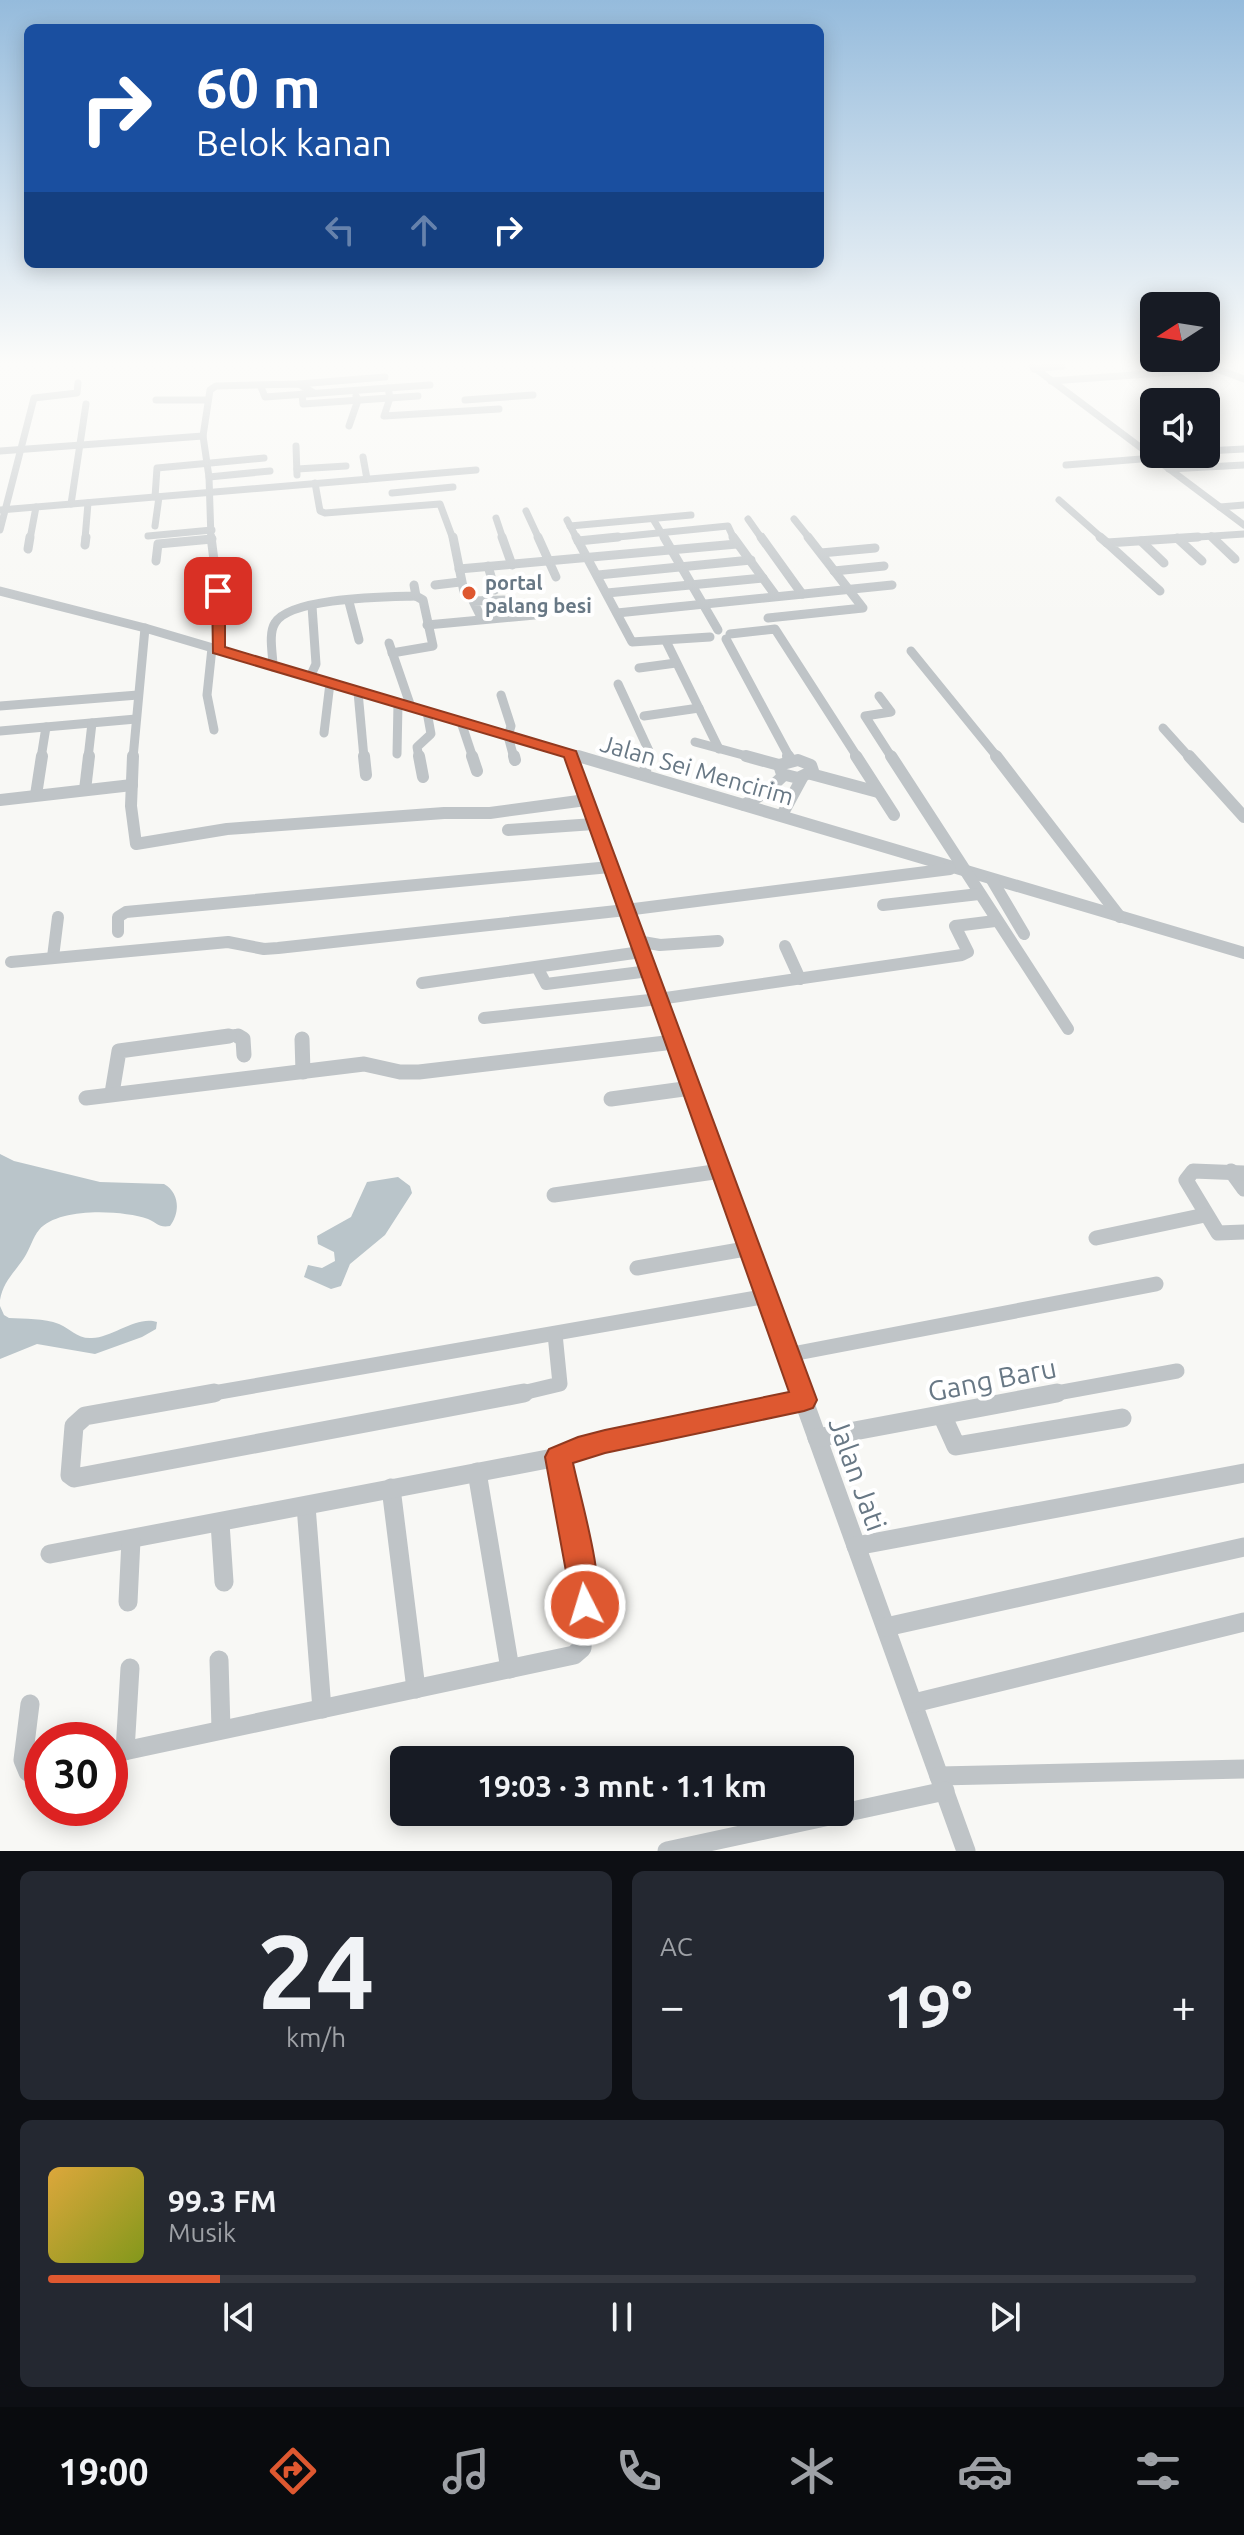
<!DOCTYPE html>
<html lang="id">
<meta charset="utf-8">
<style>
body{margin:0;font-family:Ubuntu,sans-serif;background:#242831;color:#f1f3f6;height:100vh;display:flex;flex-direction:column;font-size:30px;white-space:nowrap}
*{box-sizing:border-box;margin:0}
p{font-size:26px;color:#9ea1a6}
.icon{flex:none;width:44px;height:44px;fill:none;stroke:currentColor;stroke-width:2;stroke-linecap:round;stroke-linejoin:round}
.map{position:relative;height:1851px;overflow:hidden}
.sheet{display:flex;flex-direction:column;gap:20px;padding:20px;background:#0d0f14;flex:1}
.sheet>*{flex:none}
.guide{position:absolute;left:24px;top:24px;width:800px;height:244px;border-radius:12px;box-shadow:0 4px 20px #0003;background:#1a4fa0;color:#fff;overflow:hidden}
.needle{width:52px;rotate:258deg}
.buttons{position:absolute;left:1140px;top:292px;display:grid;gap:16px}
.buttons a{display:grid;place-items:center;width:80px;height:80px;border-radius:12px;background:#171b24;box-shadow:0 4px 20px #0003;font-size:40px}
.speed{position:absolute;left:24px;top:1722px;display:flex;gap:16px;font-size:40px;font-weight:700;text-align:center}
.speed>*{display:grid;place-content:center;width:104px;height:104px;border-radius:50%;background:#171b24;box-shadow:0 4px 20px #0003;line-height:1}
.speed .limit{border:12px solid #d22;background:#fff;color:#111}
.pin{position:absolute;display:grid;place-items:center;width:68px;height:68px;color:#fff;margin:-34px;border-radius:16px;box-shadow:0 4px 12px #0006}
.me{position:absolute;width:88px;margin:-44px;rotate:355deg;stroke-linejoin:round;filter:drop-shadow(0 0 6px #0008)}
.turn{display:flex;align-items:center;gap:28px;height:168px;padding:0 40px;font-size:36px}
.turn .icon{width:104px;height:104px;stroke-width:2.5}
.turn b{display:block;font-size:56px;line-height:68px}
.lanes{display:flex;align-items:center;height:76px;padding:0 40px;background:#0003;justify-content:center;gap:40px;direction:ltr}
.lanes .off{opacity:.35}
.big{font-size:60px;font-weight:600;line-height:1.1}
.sheet .tile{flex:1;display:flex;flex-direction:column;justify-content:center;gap:12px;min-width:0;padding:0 28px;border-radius:12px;background:#242831}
.sheet .dial{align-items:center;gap:0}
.dial b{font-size:104px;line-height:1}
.song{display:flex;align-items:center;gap:24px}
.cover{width:96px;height:96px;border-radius:12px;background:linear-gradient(135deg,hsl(40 70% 55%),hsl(70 70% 35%))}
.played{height:8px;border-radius:4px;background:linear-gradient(90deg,#de5830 15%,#363941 15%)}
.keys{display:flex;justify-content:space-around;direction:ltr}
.heat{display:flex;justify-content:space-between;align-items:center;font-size:44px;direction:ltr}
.sheet .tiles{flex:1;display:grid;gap:20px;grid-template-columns:1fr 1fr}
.tile:last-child{grid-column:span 2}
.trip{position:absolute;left:390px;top:1746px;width:464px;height:80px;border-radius:12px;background:#171b24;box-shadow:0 4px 20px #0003;font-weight:600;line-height:80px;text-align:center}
.dock{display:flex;height:128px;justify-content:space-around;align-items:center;background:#090b0e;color:#9ea1a6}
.dock .icon{width:56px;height:56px}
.dock .active{color:#de5830}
.dock b{font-size:36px;color:#f1f3f6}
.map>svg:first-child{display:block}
.water{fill:#bac5ca}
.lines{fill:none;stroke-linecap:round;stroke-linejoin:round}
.minor-far4{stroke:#bfc4c7;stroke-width:7}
.minor-far3{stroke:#bfc4c7;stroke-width:9}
.minor-far2{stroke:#bfc4c7;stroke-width:12}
.minor-far1{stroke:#bfc4c7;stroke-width:15}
.minor{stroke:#bfc4c7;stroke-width:19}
.route{fill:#de5830;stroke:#90391f;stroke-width:2}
.poi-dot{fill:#de5830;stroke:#fff;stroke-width:3}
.labels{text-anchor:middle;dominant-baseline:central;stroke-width:8;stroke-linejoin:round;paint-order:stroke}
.far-poi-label{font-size:20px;font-weight:bold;fill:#687885;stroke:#fff;text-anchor:start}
.street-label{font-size:24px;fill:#687885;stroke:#fff}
.near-street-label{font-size:28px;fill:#687885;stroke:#fff}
</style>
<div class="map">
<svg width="1244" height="1851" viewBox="0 0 1244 1851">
<rect width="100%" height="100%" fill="#f8f8f5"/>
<!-- water -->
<g class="water">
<path d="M0,1154L14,1161L100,1182L164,1184C180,1193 180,1213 170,1226C159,1228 157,1223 148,1219C122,1210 58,1207 39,1230C33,1237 30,1249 24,1258C14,1273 3,1282 0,1300Z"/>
<path d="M398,1177L410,1186L412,1193L385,1235L350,1264L341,1286L331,1289L304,1277L308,1265L322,1268L335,1261L334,1252L318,1244L317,1236L351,1217L367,1182Z"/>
<path d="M0,1306L4,1315L9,1318C25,1319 44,1318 59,1324C71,1329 77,1339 92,1338C113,1337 138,1315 157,1322L156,1329L142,1337L95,1354L37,1344L0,1359Z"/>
</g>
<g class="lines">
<!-- minor-far4 -->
<g class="minor-far4">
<path d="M1032,366L1244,525"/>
<path d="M1034,369L1062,366"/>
<path d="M1051,381L1217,369L1244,379"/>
<path d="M299,384L385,377"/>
<path d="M261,387L265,397L388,388L390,398L384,416L499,409"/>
<path d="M388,388L430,385"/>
<path d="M302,394L303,404L418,396"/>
<path d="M156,400H208"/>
<path d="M465,400L533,395"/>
<path d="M349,426L358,400L356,396"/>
<path d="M296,446L297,475"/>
<path d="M0,451L203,436"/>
<path d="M1206,451L1244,449"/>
<path d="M363,457L367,479"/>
<path d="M1066,465L1154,458"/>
<path d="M297,469L346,466"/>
<path d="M1169,469L1244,465"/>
<path d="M209,477L270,471"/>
<path d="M315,483L320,511L325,513L440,504L453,539"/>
<path d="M392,493L453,487"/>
<path d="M155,497L157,468L264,458"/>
<path d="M1059,500L1103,539"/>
<path d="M71,504L86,404"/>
<path d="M1220,507L1244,505"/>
<path d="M0,510L476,470"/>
<path d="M526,511L539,539"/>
<path d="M496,518L503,539"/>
<path d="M653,519L665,539"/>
<path d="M748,519L762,539"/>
<path d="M794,519L810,539"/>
<path d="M567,520L577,539"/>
<path d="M155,526L159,497"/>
<path d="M570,526L691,515"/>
<path d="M0,530L34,398L77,393L78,383"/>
<path d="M148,536L212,530"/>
<path d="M1211,536L1214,539"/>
<path d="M30,539L36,507"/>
<path d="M85,539L88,503"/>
<path d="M211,539L209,477L203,436L210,390L216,386L299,384L314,393"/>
<path d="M598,539L728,526L734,539"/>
<path d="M1168,539L1244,534"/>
</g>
<!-- minor-far3 -->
<g class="minor-far3">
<path d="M211,537L218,591V650"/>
<path d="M453,537L464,592"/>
<path d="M502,537L512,565"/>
<path d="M538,537L556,577"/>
<path d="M576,537L632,642L710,637"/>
<path d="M664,537L718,630"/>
<path d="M733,537L776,596"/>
<path d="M761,537L802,594"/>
<path d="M1100,537L1107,543"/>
<path d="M1212,537L1235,559"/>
<path d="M1177,538L1202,561"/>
<path d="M578,541L618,537"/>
<path d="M1141,541L1164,563"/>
<path d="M85,545L86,537"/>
<path d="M28,549L30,537"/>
<path d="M821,553L875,548"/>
<path d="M156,561L158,544L212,539"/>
<path d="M488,566L495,590"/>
<path d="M459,569L737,544"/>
<path d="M834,571L884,566"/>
<path d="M598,575L751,560"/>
<path d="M435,585L460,582"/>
<path d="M0,591L145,628L585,758"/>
<path d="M1160,591L1107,543L1198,537"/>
<path d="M607,593L763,578"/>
<path d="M349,602L359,640"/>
<path d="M617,613L892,585"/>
<path d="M768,618L863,608L808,537"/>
<path d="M482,619L473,601L504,600"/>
<path d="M427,625L535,615"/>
<path d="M730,634L775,629L858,758"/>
<path d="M726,639L790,758"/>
<path d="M666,641L719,749"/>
<path d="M389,643L411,707"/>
<path d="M212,648L207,695L214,730"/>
<path d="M911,651L998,758"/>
<path d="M392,653L433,646L423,600L416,596L414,585"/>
<path d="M273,667C273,654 268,634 275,623C290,597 387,597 416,596"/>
<path d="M639,668L676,663"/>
<path d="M310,677L316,664L312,606"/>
<path d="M618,684L649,751V758"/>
<path d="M358,692L364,758"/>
<path d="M501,695L511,726L508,736L514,758"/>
<path d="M879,696L891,712L865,716L892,758"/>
<path d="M0,706L138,695"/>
<path d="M644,716L699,708"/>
<path d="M461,722L473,758"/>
<path d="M1163,728L1190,758"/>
<path d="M0,731L136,719"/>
<path d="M324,733L330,683"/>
<path d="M695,742L754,758"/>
<path d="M397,754L398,703"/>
<path d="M570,754L571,758"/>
<path d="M41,758L46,727"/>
<path d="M88,758L92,723"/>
<path d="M133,758L145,628"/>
<path d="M419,758L417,747L431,734L427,712"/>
</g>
<!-- minor-far2 -->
<g class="minor-far2">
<path d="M133,756L131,806L136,844L227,829L444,813H490L586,800"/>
<path d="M364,756L366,775"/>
<path d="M419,756L423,777"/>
<path d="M472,756L477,771"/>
<path d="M514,756L515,760"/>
<path d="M571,756L672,1038"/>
<path d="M578,756L1244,953"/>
<path d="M746,756L779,765"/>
<path d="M788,756L790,759"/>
<path d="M856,756L894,815"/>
<path d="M891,756L1068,1029"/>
<path d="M996,756L1120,917"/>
<path d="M1189,756L1244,817"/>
<path d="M798,760L811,765L813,771L798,778L782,774L779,765Z"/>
<path d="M644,774L649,756"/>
<path d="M811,774L878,792"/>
<path d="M85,790L89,756"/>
<path d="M36,795L42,756"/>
<path d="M0,800L132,785"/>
<path d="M744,805L766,792L784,775"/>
<path d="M782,815L802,778"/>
<path d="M508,830L594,824"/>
<path d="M992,880L1024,934"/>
<path d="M883,905L979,894"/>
<path d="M118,932V917L126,912L610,867"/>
<path d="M637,941L660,945L718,941"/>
<path d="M785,946L800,979"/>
<path d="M53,957L58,917"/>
<path d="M11,962L228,942L264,949L278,948L626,910L950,869"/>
<path d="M537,967L546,984L649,971"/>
<path d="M422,983L641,952"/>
<path d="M484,1018L659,999L962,955L968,952L955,926L995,921"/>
<path d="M215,1038L236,1035L241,1038"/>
</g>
<!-- minor-far1 -->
<g class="minor-far1">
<path d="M238,1036L243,1039L244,1055"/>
<path d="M672,1036L802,1395"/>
<path d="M302,1039L303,1072"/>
<path d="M112,1093L119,1051L229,1036"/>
<path d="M86,1098L364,1064L400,1072H419L674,1042"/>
<path d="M611,1099L691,1088"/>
<path d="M1231,1171L1244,1189"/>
<path d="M1244,1173L1193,1171L1186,1180L1218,1233L1244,1232"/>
<path d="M554,1195L721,1171"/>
<path d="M1096,1238L1205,1215"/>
<path d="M637,1268L751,1248"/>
<path d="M787,1355L1156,1284"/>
<path d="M202,1395L768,1296"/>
<path d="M514,1395L560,1384L555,1334"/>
<path d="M1046,1395L1177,1371"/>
</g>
<!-- minor -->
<g class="minor">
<path d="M214,1393L85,1416L74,1426L70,1475L74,1478L524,1393"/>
<path d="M801,1393L966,1851"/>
<path d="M942,1415L956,1446L1122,1418"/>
<path d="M817,1438L1057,1393"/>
<path d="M477,1472L510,1669"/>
<path d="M391,1488L416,1689"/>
<path d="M306,1506L322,1709"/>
<path d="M220,1523L224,1582"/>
<path d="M856,1546L1244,1473"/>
<path d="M50,1554L558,1457"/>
<path d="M128,1602L131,1540"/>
<path d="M886,1627L1244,1547"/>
<path d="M219,1660L221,1729"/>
<path d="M914,1703L1244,1622"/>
<path d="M30,1704L23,1760L28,1772L42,1769"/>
<path d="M125,1751L130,1668"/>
<path d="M110,1754L574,1655L582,1648C588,1582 576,1520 558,1457L578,1448L804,1400"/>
<path d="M939,1776L1244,1769"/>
<path d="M667,1851L945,1791"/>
</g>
</g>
<!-- sky -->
<linearGradient id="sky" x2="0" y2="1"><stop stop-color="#95bbdc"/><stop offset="0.58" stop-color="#fcfcfa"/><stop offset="1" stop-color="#fcfcfa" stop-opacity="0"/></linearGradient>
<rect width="1244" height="626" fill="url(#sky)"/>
<!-- route -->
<path class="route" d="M218,587L225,591V647L576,751L817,1400L813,1408L804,1411L605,1453L573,1463C580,1497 607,1586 595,1615L585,1619L574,1615L545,1457L549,1449L578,1437L605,1430L789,1392L564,757L213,653L212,591Z"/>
<!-- markers -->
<circle class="poi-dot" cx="469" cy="593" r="8"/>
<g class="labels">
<!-- far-poi labels -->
<g class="far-poi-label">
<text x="485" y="582">portal<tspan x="485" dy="23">palang besi</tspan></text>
</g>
<!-- street labels -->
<g class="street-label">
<text transform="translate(697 770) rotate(16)">Jalan Sei Mencirim</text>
</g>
<!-- near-street labels -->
<g class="near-street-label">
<text transform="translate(992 1379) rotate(-11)">Gang Baru</text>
<text transform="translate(858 1474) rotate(70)">Jalan Jati</text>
</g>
</g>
</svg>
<div class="buttons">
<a><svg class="needle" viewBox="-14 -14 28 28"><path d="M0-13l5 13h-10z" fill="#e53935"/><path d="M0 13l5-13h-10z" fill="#9ea1a6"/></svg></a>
<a><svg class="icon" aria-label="sound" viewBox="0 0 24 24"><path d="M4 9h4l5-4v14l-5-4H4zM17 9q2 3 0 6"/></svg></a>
</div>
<div class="speed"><div class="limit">30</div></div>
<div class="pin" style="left:218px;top:591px;background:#d93025"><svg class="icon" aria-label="arrive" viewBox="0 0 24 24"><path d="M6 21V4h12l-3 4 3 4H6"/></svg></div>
<svg class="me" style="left:585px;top:1605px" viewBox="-20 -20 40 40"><circle r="17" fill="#de5830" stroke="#fff" stroke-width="3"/><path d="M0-11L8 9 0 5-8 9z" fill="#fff"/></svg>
<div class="trip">19:03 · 3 mnt · 1.1 km</div>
<div class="guide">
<div class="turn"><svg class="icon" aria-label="right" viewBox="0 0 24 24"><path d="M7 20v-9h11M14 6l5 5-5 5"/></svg><div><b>60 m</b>Belok kanan</div></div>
<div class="lanes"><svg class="icon off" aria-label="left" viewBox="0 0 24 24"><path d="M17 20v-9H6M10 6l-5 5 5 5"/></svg><svg class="icon off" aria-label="ahead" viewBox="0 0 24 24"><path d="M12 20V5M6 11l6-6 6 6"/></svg><svg class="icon" aria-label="right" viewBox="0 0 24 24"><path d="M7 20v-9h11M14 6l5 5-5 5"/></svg></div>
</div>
</div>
<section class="sheet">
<div class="tiles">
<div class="tile dial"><b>24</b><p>km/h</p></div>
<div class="tile"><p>AC</p>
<div class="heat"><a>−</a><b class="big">19°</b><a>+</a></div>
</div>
<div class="tile">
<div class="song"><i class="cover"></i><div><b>99.3 FM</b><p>Musik</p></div></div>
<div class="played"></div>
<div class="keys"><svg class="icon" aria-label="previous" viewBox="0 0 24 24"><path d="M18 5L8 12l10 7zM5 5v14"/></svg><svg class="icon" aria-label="pause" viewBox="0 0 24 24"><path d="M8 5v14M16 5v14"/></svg><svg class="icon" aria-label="next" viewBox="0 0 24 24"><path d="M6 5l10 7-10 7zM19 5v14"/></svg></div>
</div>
</div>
</section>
<nav class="dock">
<b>19:00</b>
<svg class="icon active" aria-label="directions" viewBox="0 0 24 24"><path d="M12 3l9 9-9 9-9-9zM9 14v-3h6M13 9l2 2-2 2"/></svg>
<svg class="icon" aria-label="music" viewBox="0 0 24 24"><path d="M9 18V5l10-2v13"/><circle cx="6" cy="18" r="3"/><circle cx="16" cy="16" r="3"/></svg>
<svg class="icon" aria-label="phone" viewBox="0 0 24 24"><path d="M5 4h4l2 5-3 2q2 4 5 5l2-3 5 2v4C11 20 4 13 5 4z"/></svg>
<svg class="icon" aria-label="climate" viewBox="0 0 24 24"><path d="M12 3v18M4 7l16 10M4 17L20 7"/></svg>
<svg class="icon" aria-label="car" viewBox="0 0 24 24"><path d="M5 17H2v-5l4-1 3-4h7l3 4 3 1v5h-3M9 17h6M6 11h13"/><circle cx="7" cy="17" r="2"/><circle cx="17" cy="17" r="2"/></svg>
<svg class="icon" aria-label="filters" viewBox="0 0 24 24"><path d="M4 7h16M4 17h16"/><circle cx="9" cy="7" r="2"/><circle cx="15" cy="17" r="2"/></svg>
</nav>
